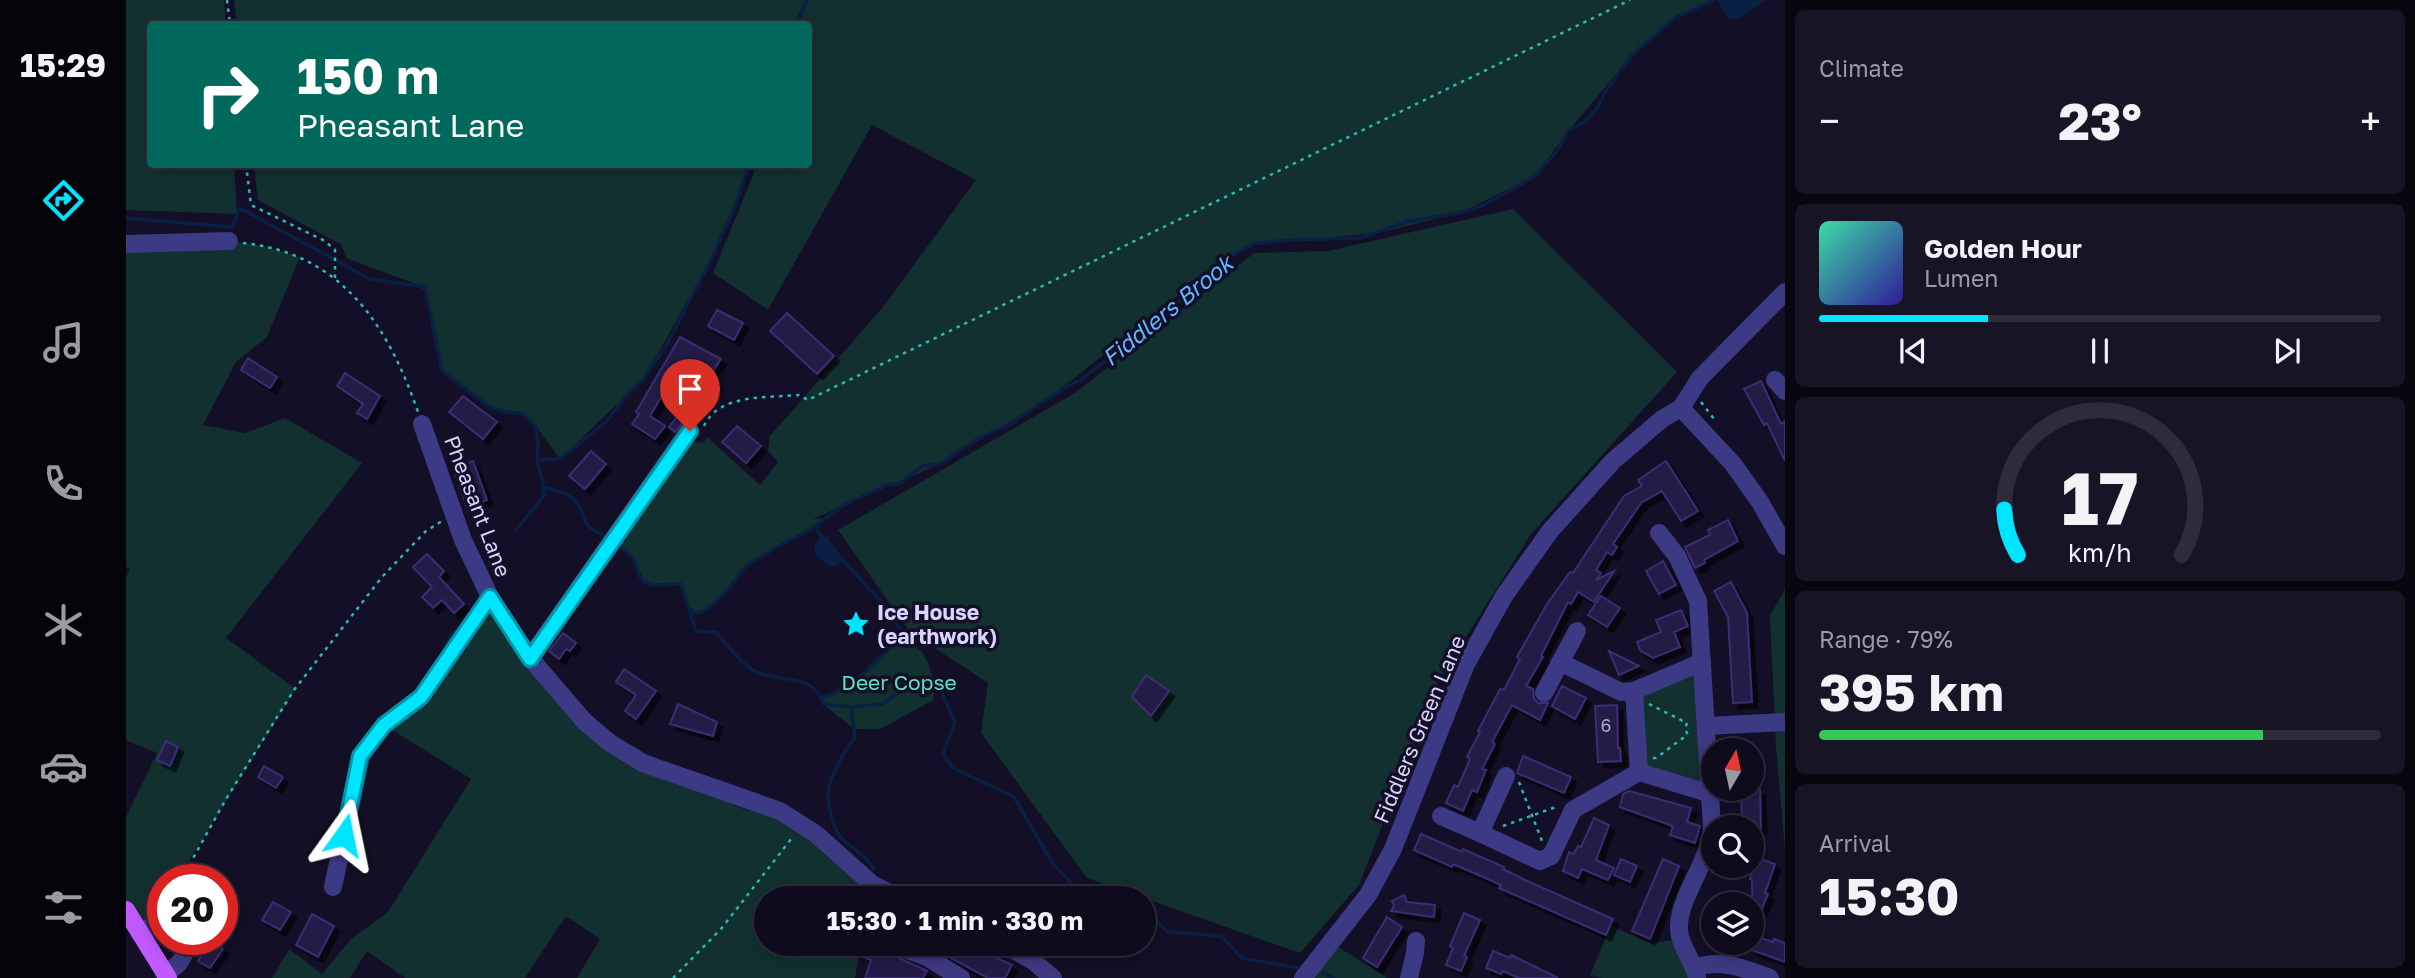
<!DOCTYPE html>
<meta charset="utf-8">
<style>
body{margin:0;font-family:"Golos Text",sans-serif;background:#171425;color:#f1f3f6;height:100vh;display:flex;flex-direction:column;font-size:26px;white-space:nowrap}
*{box-sizing:border-box;margin:0}
p{font-size:23px;color:#9b9ba3}
.icon{flex:none;width:38px;height:38px;fill:none;stroke:currentColor;stroke-width:2;stroke-linecap:round;stroke-linejoin:round}
.map{position:relative;flex:1;overflow:hidden}
.side{display:flex;flex-direction:column;gap:10px;padding:10px;background:#08060f;width:630px}
.side>*{flex:none}
.banner{position:absolute;left:21px;top:21px;width:665px;height:147px;border-radius:7px;box-shadow:0 4px 18px #0003,0 0 0 2px #2e2b3b;background:#00695c;color:#fff;overflow:hidden}
.needle{width:46px;rotate:9deg}
.buttons{position:absolute;left:1575px;top:738px;display:grid;gap:14px}
.buttons a{display:grid;place-items:center;width:63px;height:63px;border-radius:50%;background:#0e0b1c;box-shadow:0 4px 18px #0003,0 0 0 2px #2e2b3b;font-size:35px}
.speed{position:absolute;left:21px;top:864px;display:flex;gap:14px;font-size:35px;font-weight:700;text-align:center}
.speed>*{display:grid;place-content:center;width:91px;height:91px;border-radius:50%;background:#0e0b1c;box-shadow:0 4px 18px #0003,0 0 0 2px #2e2b3b;line-height:1}
.speed .limit{border:10px solid #d22;background:#fff;color:#111}
.pin{position:absolute;display:grid;place-items:center;width:60px;height:60px;color:#fff;margin:-72px -30px;border-radius:50% 50% 50% 0;rotate:-45deg;box-shadow:0 0 7px #0007}
.pin .icon{rotate:45deg}
.me{position:absolute;width:77px;margin:-38px;rotate:12deg;stroke-linejoin:round;filter:drop-shadow(0 0 5px #0008)}
.turn{display:flex;align-items:center;gap:24px;height:147px;padding:0 35px;font-size:32px}
.turn .icon{width:91px;height:91px;stroke-width:2.5}
.turn b{display:block;font-size:49px;line-height:60px}
.big{font-size:52px;font-weight:700;line-height:1.1}
.side .card{flex:1;display:flex;flex-direction:column;justify-content:center;gap:10px;min-width:0;padding:0 24px;border-radius:10px;background:#171425}
.side .dial{align-items:center;gap:0}
.dial svg{height:182px;overflow:visible;fill:none;stroke:#2e2b3b;stroke-width:7;stroke-linecap:round;text-anchor:middle}
.dial text{fill:#f1f3f6;stroke:none}
.song{display:flex;align-items:center;gap:21px}
.cover{width:84px;height:84px;border-radius:10px;background:linear-gradient(135deg,hsl(160 70% 55%),hsl(250 70% 35%))}
.played{height:7px;border-radius:4px;background:linear-gradient(90deg,#00e5ff 30%,#2e2b3b 30%)}
.keys{display:flex;justify-content:space-around;direction:ltr}
.heat{display:flex;justify-content:space-between;align-items:center;font-size:38px;direction:ltr}
.charge{height:10px;border-radius:5px;background:linear-gradient(90deg,#34c759 79%,#2e2b3b 0)}
.trip{position:absolute;left:628px;top:886px;width:402px;height:70px;border-radius:35px;background:#0e0b1c;box-shadow:0 4px 18px #0003,0 0 0 2px #2e2b3b;font-weight:700;line-height:70px;text-align:center}
main{display:flex;flex:1;min-height:0}
.dock{display:flex;flex-direction:column;width:126px;justify-content:space-around;align-items:center;background:#06040b;color:#9b9ba3}
.dock .icon{width:49px;height:49px}
.dock .active{color:#00e5ff}
.dock b{font-size:32px;color:#f1f3f6}
.map>svg:first-child{display:block}
.green{fill:#12302f}
.water{fill:#0a1f44}
.lines{fill:none;stroke-linecap:round;stroke-linejoin:round}
.stream{stroke:#0a1f44;stroke-width:3.5}
.building{fill:#241b47;stroke:#3b2d73;stroke-width:2;filter:url(#shadow)}
.path{stroke:#2fb8b0;stroke-width:2.5;stroke-dasharray:3.5 5;stroke-linecap:butt}
.minor{stroke:#3d3a85;stroke-width:18}
.major{stroke:#c25bff;stroke-width:18}
.route-casing{stroke:#0095a6;stroke-width:18}
.route{stroke:#00e5ff;stroke-width:12}
.labels{text-anchor:middle;dominant-baseline:central;stroke-width:7;stroke-linejoin:round;paint-order:stroke}
.number-label{font-size:18px;fill:#aca6d1}
.street-label{font-size:21px;fill:#d9d4ff;stroke:#130f26}
.poi-label{font-size:21px;font-weight:bold;fill:#d9d4ff;stroke:#130f26;text-anchor:start}
.park-label{font-size:21px;fill:#5fe0c0;stroke:#130f26}
.water-label{font-size:23px;font-style:italic;fill:#62b6ff;stroke:#130f26}
</style>
<main>
<nav class="dock">
<b>15:29</b>
<svg class="icon active" aria-label="directions" viewBox="0 0 24 24"><path d="M12 3l9 9-9 9-9-9zM9 14v-3h6M13 9l2 2-2 2"/></svg>
<svg class="icon" aria-label="music" viewBox="0 0 24 24"><path d="M9 18V5l10-2v13"/><circle cx="6" cy="18" r="3"/><circle cx="16" cy="16" r="3"/></svg>
<svg class="icon" aria-label="phone" viewBox="0 0 24 24"><path d="M5 4h4l2 5-3 2q2 4 5 5l2-3 5 2v4C11 20 4 13 5 4z"/></svg>
<svg class="icon" aria-label="climate" viewBox="0 0 24 24"><path d="M12 3v18M4 7l16 10M4 17L20 7"/></svg>
<svg class="icon" aria-label="car" viewBox="0 0 24 24"><path d="M5 17H2v-5l4-1 3-4h7l3 4 3 1v5h-3M9 17h6M6 11h13"/><circle cx="7" cy="17" r="2"/><circle cx="17" cy="17" r="2"/></svg>
<svg class="icon" aria-label="filters" viewBox="0 0 24 24"><path d="M4 7h16M4 17h16"/><circle cx="9" cy="7" r="2"/><circle cx="15" cy="17" r="2"/></svg>
</nav>
<div class="map">
<svg width="1659" height="978" viewBox="0 0 1659 978">
<defs>
<filter id="shadow"><feDropShadow dx="5.5" dy="5.5" stdDeviation="0" flood-color="#0009"/></filter>
</defs>
<rect width="100%" height="100%" fill="#130f26"/>
<!-- green -->
<g class="green">
<path d="M0,0H98L100,24H24V164L108,165L111,214L0,210Z"/>
<path d="M108,0H1588L1540,24L1507,54L1443,130L1409,176L1334,213L1252,233L1128,244L1092,263L925,397L814,464L687,519L699,518C678,534 656,545 634,558C629,561 624,563 620,566C600,584 598,603 569,613L563,609L555,584L527,585L516,581L507,558L491,543L562,441L577,443L581,437L634,485L652,462L642,451L644,436L757,307L850,180L746,125L642,310L587,273L631,165L682,164V24H111Z"/>
<path d="M128,165V164L624,165L587,256L518,378L434,459L409,425L397,414L364,407L316,371L299,291L290,284L220,258L216,245L132,200Z"/>
<path d="M1387,209L1551,372L1405,534L1313,680L1233,885L1174,953L961,878L855,733L862,683L783,631L712,530L949,393L1128,253L1202,251Z"/>
<path d="M103,241L138,246L174,257L141,337L110,362L77,425L119,433L159,418L236,463L100,638L170,689L51,880H37V904L16,937L0,910V817L31,753L0,740V578L4,568L0,567V244Z"/>
<path d="M1659,589V851L1650,747L1644,616Z"/>
<path d="M364,597L484,743L654,811L746,884L744,898H640V943H735L729,978H451L474,939L440,916L399,978H279L241,951L224,978H146L163,949L196,974L225,939L262,912L345,779L258,725L295,697Z"/>
<path d="M774,637C780,641 789,645 794,650C803,661 813,687 806,701L754,729H728L697,704L695,697C723,694 754,656 774,637Z"/>
<path d="M1576,662L1585,794L1513,772L1508,691Z"/>
<path d="M1485,926L1525,943L1554,939L1571,978H1476L1464,975Z"/>
<path d="M1206,943L1261,978H1177Z"/>
</g>
<!-- water -->
<g class="water">
<path d="M1591,0H1639V1L1617,16L1610,19H1602Z"/>
<path d="M696,536L702,537C706,545 713,551 717,560L713,564L704,567L689,555C687,547 690,541 696,536Z"/>
</g>
<g class="lines">
<!-- stream -->
<g class="stream">
<path d="M670,24L681,0"/>
<path d="M0,218L106,227L114,208L244,279L299,287L316,371L364,407L379,412L397,414L409,425L412,442L411,460L418,487C427,490 438,492 445,497C464,513 449,527 482,536"/>
<path d="M411,460L434,459L482,420L498,398L518,378L541,344L587,256L610,204L623,164"/>
<path d="M692,524L691,531L696,536"/>
<path d="M390,530L418,496V487"/>
<path d="M490,543L507,558L516,581L527,585L555,584L570,631L590,632C600,643 611,659 624,668C647,685 688,670 697,704L725,707L757,704L782,685L802,693L814,689L829,722L817,754L827,768L888,797L927,864L959,898"/>
<path d="M565,610L569,613L582,609L603,589L620,566L649,548L679,533L718,505L761,485L773,484L796,466L814,464L853,438L884,424L938,388L956,379L1049,306L1078,280L1092,263L1128,244L1161,240L1234,238L1283,221L1334,213L1358,205L1409,176L1431,151L1443,130L1460,121L1472,107L1479,92L1507,54L1549,18L1588,0"/>
<path d="M320,646L326,633L334,627"/>
<path d="M695,697C723,694 752,658 773,640L775,631L759,606L717,560"/>
<path d="M725,707L729,738C720,747 702,780 702,792C702,805 707,829 716,839C728,850 740,855 748,869"/>
<path d="M608,804L623,810"/>
<path d="M1018,909L1042,932L1095,936L1116,958L1171,968"/>
<path d="M1197,973L1207,978"/>
</g>
</g>
<!-- building -->
<g class="building">
<path d="M591,310L617,323L608,340L582,326Z"/>
<path d="M661,313L708,356L691,374L644,331Z"/>
<path d="M554,337L595,359L582,378L591,384L549,432L543,427L573,388L551,370L524,416L539,426L529,439L506,424L513,414L510,412Z"/>
<path d="M122,358L151,377L144,388L115,370Z"/>
<path d="M219,373L254,396L241,419L231,413L237,404L211,386Z"/>
<path d="M1635,381L1655,424L1659,421V461L1641,423L1638,425L1618,389Z"/>
<path d="M337,396L371,422L357,439L323,412Z"/>
<path d="M611,426L635,446L620,463L596,442Z"/>
<path d="M465,451L480,464L459,489L443,476Z"/>
<path d="M347,461L361,500L341,508L327,468Z"/>
<path d="M1540,461L1572,511L1555,521L1536,491L1515,503L1487,544L1491,547L1486,555L1481,552L1470,570L1475,573L1470,580L1488,571L1468,602L1452,592L1445,604L1442,602L1415,656L1417,657L1400,686L1407,689L1408,698L1412,703H1422L1414,720L1386,705L1366,742L1369,744L1356,769L1360,770L1351,792L1346,790L1337,811L1320,803L1328,785L1332,787L1344,759L1341,757L1354,732L1352,731L1374,689L1378,690L1394,659L1391,657L1421,604L1444,572L1447,573L1498,496L1516,486L1512,480Z"/>
<path d="M1602,520L1612,541L1578,560L1579,563L1569,568L1559,547L1584,535L1582,530Z"/>
<path d="M301,554L318,571L313,577L338,604L328,613L316,600L307,608L296,597L306,587L287,567Z"/>
<path d="M1537,561L1550,585L1533,594L1520,571Z"/>
<path d="M1605,582L1621,613L1626,702L1607,703L1602,617L1588,591Z"/>
<path d="M1475,596L1494,608L1481,627L1462,615Z"/>
<path d="M1555,610L1562,626L1548,632L1554,647L1527,658L1514,650L1511,642L1535,632L1530,620Z"/>
<path d="M437,633L450,643L444,651L440,649L433,659L423,651Z"/>
<path d="M1483,651L1513,666L1493,675Z"/>
<path d="M498,669L530,691L510,719L499,711L510,695L490,682Z"/>
<path d="M1020,675L1043,691L1025,716L1006,697Z"/>
<path d="M1436,686L1460,698L1449,719L1426,706Z"/>
<path d="M552,704L591,722L587,736L544,724Z"/>
<path d="M1491,705L1492,748H1494L1495,761L1472,762L1469,706Z"/>
<path d="M40,741L52,747L44,766L31,760Z"/>
<path d="M1397,756L1445,777L1438,793L1391,773Z"/>
<path d="M138,766L157,777L150,788L132,777Z"/>
<path d="M1615,789H1634L1635,828H1622L1621,824H1616Z"/>
<path d="M1503,791L1565,808L1561,822L1574,826L1569,843L1544,835L1547,826L1494,807L1497,794Z"/>
<path d="M1468,818L1483,825L1470,860L1488,868L1482,880L1456,869L1452,878L1437,871L1443,852L1448,854L1452,846L1455,847Z"/>
<path d="M1295,834L1336,852L1337,849L1378,867L1377,869L1399,880L1487,919L1480,935L1373,888L1375,885L1348,873L1327,864L1326,867L1288,850Z"/>
<path d="M1626,856L1649,864L1639,893L1642,894L1627,930L1626,880L1624,879L1626,871Z"/>
<path d="M1495,859L1511,866L1504,882L1488,875Z"/>
<path d="M1537,859L1553,866L1524,939L1506,931Z"/>
<path d="M1278,895L1281,902L1309,905L1308,917L1265,911L1268,906L1266,901Z"/>
<path d="M147,902L165,912L154,930L136,920Z"/>
<path d="M1338,913L1354,920L1338,956L1341,957L1335,971L1320,965L1327,948L1324,946Z"/>
<path d="M186,914L208,926L192,957L170,945Z"/>
<path d="M1261,917L1276,927L1251,967L1237,958Z"/>
<path d="M1626,935L1647,942L1648,939L1659,943V962L1626,950Z"/>
<path d="M85,941L97,949L84,968L72,961Z"/>
<path d="M797,943H837L886,965L879,978H862Z"/>
<path d="M743,944L801,971L797,978H739L745,960L737,957Z"/>
<path d="M1367,951L1384,958L1385,955L1432,978H1393L1377,971L1375,974L1368,971L1360,968Z"/>
</g>
<g class="lines">
<!-- path -->
<g class="path">
<path d="M101,0L104,24"/>
<path d="M120,164L125,205L199,241L209,250V278"/>
<path d="M117,243C215,253 262,325 292,412"/>
<path d="M1575,402L1588,419"/>
<path d="M578,426C593,393 643,398 673,395L682,400L1504,0"/>
<path d="M1523,704L1561,723"/>
<path d="M1561,723L1559,729L1562,735"/>
<path d="M1527,758H1530L1561,735"/>
<path d="M1393,782L1416,841"/>
<path d="M1377,826L1430,807"/>
<path d="M55,880L100,799L168,690L256,577L300,531L316,521"/>
<path d="M547,978L595,929L666,838"/>
</g>
<!-- minor -->
<g class="minor">
<path d="M0,244L103,241"/>
<path d="M1649,380L1659,391"/>
<path d="M1555,408L1607,464L1634,502L1659,546"/>
<path d="M296,424L337,540L364,597L404,658L459,722L484,743L517,763L654,811L690,834L746,884L773,898"/>
<path d="M1533,533L1551,556L1572,601L1586,827C1584,861 1553,897 1553,926C1552,945 1568,960 1571,978"/>
<path d="M404,658L563,431"/>
<path d="M1434,662L1495,692L1508,691"/>
<path d="M1576,662L1508,691L1513,772L1585,794"/>
<path d="M1418,693L1451,631"/>
<path d="M1581,726L1659,722"/>
<path d="M1380,776L1354,833L1414,861L1425,856L1447,810L1513,772"/>
<path d="M1315,816L1354,833"/>
<path d="M207,887L235,756L258,725L295,697L364,597"/>
<path d="M14,934L27,925L37,923"/>
<path d="M876,943L907,961L927,978"/>
<path d="M767,944L801,957L835,978"/>
<path d="M1569,968C1595,958 1619,969 1644,978"/>
<path d="M38,972C54,967 60,957 60,940"/>
<path d="M1177,978L1242,895L1267,849L1340,664L1378,596L1424,531L1487,461L1536,419L1555,408L1574,378L1659,292"/>
<path d="M1283,978L1289,953L1290,941"/>
</g>
<!-- major -->
<path class="major" d="M0,910L42,978"/>
</g>
<g class="lines">
<defs>
<path id="route" d="M218,835L234,756L258,725L295,697L364,597L404,659L564,431"/>
</defs>
<!-- route casing -->
<use href="#route" class="route-casing"/>
<!-- route -->
<use href="#route" class="route"/>
</g>
<!-- icons -->
<defs>
<symbol id="sight-bare" viewBox="-9 -9 18 18"><path d="M0-6L1.8-2.2L6-1.7L2.9 1.2L3.7 5.4L0 3.3L-3.7 5.4L-2.9 1.2L-6-1.7L-1.8-2.2Z" fill="#00e5ff" stroke="#130f26" stroke-width="2.5" paint-order="stroke"/></symbol>
</defs>
<g fill-rule="evenodd">
<use href="#sight-bare" x="711" y="605" width="38" height="38"/>
</g>
<g class="labels">
<!-- number labels -->
<g class="number-label">
<text x="1480" y="725">6</text>
</g>
<!-- street labels -->
<g class="street-label">
<text transform="translate(352 506) rotate(69)">Pheasant Lane</text>
<text transform="translate(1293 729) rotate(-67)">Fiddlers Green Lane</text>
</g>
<!-- poi labels -->
<g class="poi-label">
<text x="751" y="612">Ice House<tspan x="751" dy="24">(earthwork)</tspan></text>
</g>
<!-- park labels -->
<g class="park-label">
<text x="773" y="682">Deer Copse</text>
</g>
<!-- water labels -->
<g class="water-label">
<text transform="translate(1041 310) rotate(-39)">Fiddlers Brook</text>
</g>
</g>
</svg>
<div class="buttons">
<a><svg class="needle" viewBox="-14 -14 28 28"><path d="M0-13l5 13h-10z" fill="#e53935"/><path d="M0 13l5-13h-10z" fill="#9b9ba3"/></svg></a>
<a><svg class="icon" aria-label="search" viewBox="0 0 24 24"><circle cx="10" cy="10" r="6"/><path d="M15 15l6 6"/></svg></a>
<a><svg class="icon" aria-label="layers" viewBox="0 0 24 24"><path d="M12 4l9 5-9 5-9-5zM3 14l9 5 9-5"/></svg></a>
</div>
<div class="speed"><div class="limit">20</div></div>
<div class="pin" style="left:564px;top:431px;background:#d93025"><svg class="icon" aria-label="arrive" viewBox="0 0 24 24"><path d="M6 21V4h12l-3 4 3 4H6"/></svg></div>
<svg class="me" style="left:218px;top:835px" viewBox="-20 -20 40 40"><path d="M0-17L14 15 0 8-14 15z" fill="#00e5ff" stroke="#fff" stroke-width="4"/></svg>
<div class="trip">15:30 · 1 min · 330 m</div>
<div class="banner">
<div class="turn"><svg class="icon" aria-label="right" viewBox="0 0 24 24"><path d="M7 20v-9h11M14 6l5 5-5 5"/></svg><div><b>150 m</b>Pheasant Lane</div></div>
</div>
</div>
<section class="side">
<div class="card"><p>Climate</p>
<div class="heat"><a>−</a><b class="big">23°</b><a>+</a></div>
</div>
<div class="card">
<div class="song"><i class="cover"></i><div><b>Golden Hour</b><p>Lumen</p></div></div>
<div class="played"></div>
<div class="keys"><svg class="icon" aria-label="previous" viewBox="0 0 24 24"><path d="M18 5L8 12l10 7zM5 5v14"/></svg><svg class="icon" aria-label="pause" viewBox="0 0 24 24"><path d="M8 5v14M16 5v14"/></svg><svg class="icon" aria-label="next" viewBox="0 0 24 24"><path d="M6 5l10 7-10 7zM19 5v14"/></svg></div>
</div>
<div class="card dial"><svg viewBox="0 0 100 80">
<path d="M14 69A42 42 0 1 1 86 69"/>
<path d="M14 69A42 42 0 0 1 8 49" stroke="#00e5ff"/>
<text x="50" y="56" font-size="32" font-weight="700">17</text>
<text x="50" y="72" font-size="11">km/h</text>
</svg></div>
<div class="card"><p>Range · 79%</p><b class="big">395 km</b><div class="charge"></div></div>
<div class="card"><p>Arrival</p><b class="big">15:30</b></div>
</section>
</main>
